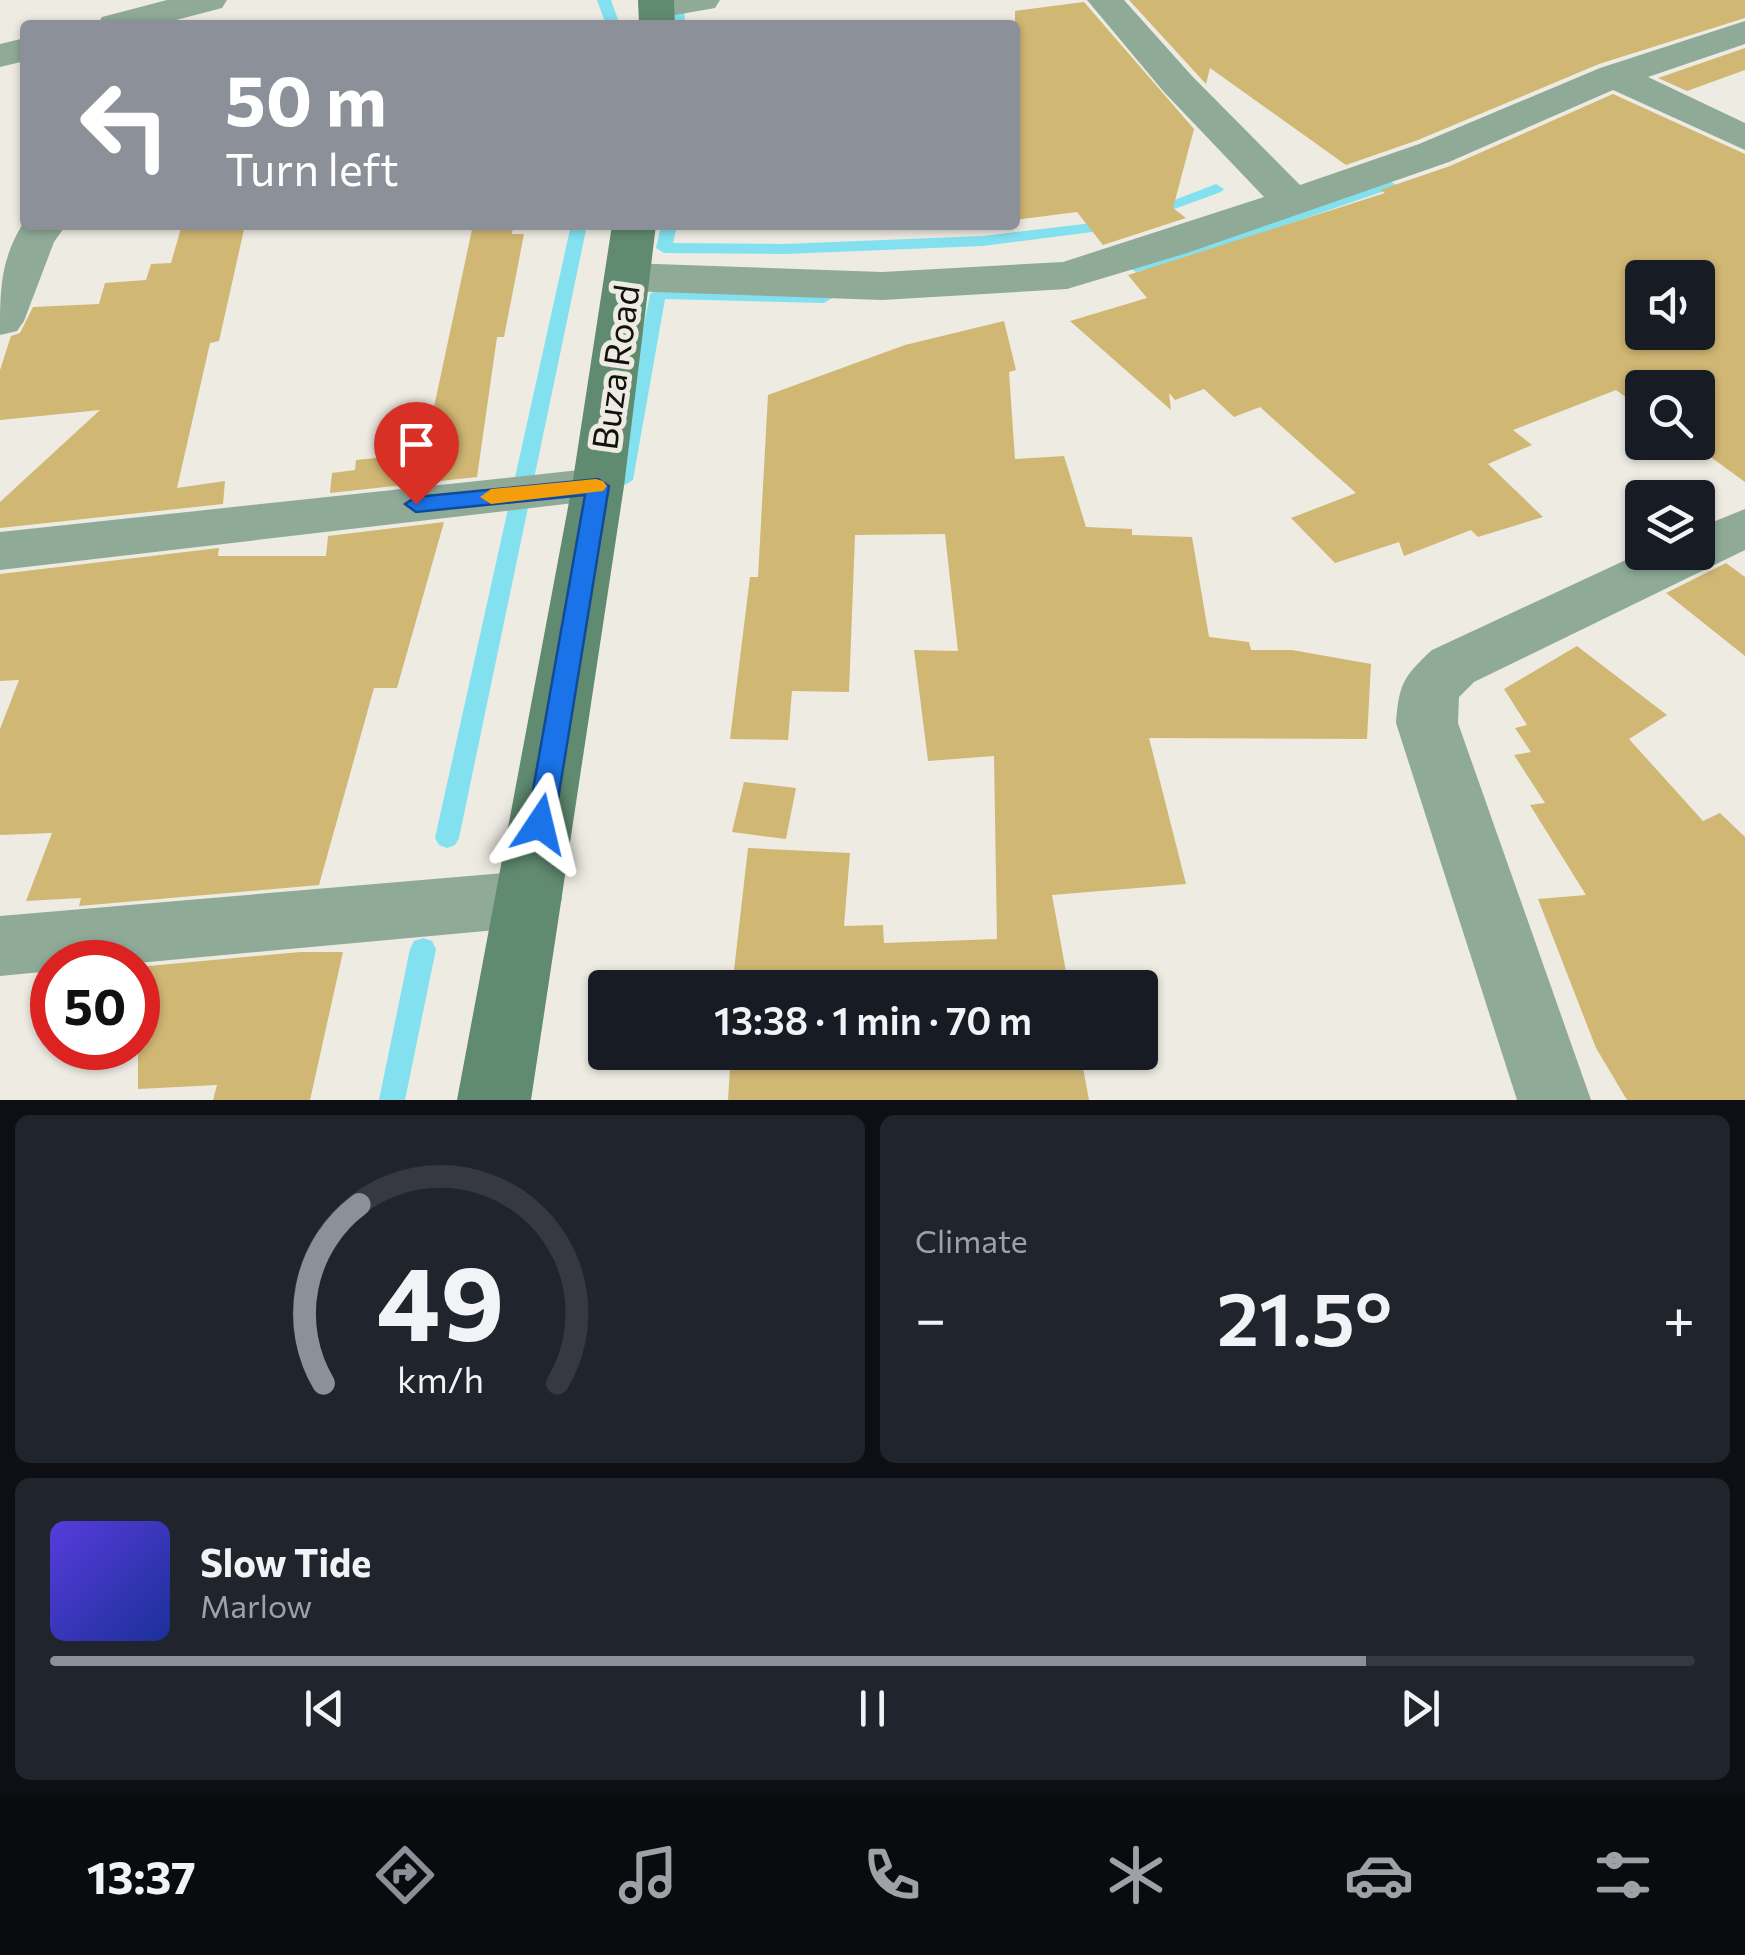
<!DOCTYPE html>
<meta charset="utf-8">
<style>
body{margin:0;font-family:Commissioner,sans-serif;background:#20242c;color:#f1f3f6;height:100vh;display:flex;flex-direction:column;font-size:38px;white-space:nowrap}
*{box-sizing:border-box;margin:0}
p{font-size:32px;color:#9ea1a6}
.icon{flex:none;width:55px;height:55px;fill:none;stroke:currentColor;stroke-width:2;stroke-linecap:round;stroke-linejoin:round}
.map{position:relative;height:1100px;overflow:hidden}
.sheet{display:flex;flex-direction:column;gap:15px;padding:15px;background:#0d0f14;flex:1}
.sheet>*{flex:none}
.banner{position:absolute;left:20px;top:20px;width:1000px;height:210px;border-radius:10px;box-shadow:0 2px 8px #0004;background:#8c9099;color:#fff;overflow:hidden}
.tools{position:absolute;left:1625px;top:260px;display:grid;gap:20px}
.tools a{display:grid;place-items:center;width:90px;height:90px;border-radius:10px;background:#171b24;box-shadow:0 2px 8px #0004;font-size:50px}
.speed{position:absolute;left:30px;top:940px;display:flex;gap:20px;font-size:50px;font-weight:700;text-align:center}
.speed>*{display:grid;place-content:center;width:130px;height:130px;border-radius:50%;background:#171b24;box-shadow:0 2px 8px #0004;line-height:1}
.speed .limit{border:15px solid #d22;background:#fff;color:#111}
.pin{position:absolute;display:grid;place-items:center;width:85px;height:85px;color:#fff;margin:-102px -42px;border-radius:50% 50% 50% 0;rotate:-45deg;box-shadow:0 0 10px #0007}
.pin .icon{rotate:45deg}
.me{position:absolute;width:110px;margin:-55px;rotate:10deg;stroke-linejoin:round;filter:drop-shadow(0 0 8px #0008)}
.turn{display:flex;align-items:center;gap:35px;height:210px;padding:0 40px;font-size:45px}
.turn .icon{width:130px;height:130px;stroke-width:2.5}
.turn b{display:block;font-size:70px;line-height:85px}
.big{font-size:75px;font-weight:600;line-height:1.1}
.sheet .card{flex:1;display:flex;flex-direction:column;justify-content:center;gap:15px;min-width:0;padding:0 35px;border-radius:15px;background:#20242c}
.sheet .dial{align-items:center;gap:0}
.dial svg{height:260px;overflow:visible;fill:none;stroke:#363941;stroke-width:7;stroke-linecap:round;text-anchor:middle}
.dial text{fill:#f1f3f6;stroke:none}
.song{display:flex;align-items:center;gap:30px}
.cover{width:120px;height:120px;border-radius:15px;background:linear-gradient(135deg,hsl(250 70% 55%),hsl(230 70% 35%))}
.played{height:10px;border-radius:5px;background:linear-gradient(90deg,#8c9099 80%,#363941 80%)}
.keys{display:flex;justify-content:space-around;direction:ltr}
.heat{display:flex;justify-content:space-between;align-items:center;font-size:55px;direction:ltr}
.sheet .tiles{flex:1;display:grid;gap:15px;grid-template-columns:1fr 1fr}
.card:last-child{grid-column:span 2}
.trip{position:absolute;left:588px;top:970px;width:570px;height:100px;border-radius:10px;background:#171b24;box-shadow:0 2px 8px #0004;font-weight:600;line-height:100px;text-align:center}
.tab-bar{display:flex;height:160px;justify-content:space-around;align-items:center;background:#090b0e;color:#9ea1a6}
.tab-bar .icon{width:70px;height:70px}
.tab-bar .active{color:#8c9099}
.tab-bar b{font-size:45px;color:#f1f3f6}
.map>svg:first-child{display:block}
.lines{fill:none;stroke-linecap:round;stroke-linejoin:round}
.stream{fill:#83e1ef;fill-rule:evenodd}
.building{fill:#d1b774;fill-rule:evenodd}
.minor{fill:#8fab98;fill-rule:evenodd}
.secondary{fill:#618b70;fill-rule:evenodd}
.route{fill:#1a73e8;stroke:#114b97;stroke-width:2.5}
.slow{fill:#f59e0b}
.labels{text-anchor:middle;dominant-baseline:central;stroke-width:10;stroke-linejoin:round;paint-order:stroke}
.street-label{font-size:35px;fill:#11110e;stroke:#eeebe3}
</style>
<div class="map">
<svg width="1745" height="1100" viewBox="0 0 1745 1100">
<rect width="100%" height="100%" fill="#eeebe3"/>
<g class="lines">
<!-- stream -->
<g class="stream">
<path d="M597,0H611L620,25H606Z"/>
<path d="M670,0H684L685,25H671Z"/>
<path d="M1388,180L1396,185L1393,188L1191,258L1136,272L1128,267L1130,264L1180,251Z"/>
<path d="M1216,184L1224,189L1221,192L1155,216H1143L1141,213Z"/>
<path d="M1118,220L1124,222V228L983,246L784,254L664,253L656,248L661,225H677L673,243L784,244L983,236Z"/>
<path d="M571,225H587L459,838L455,845L447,848L439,845L435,838Z"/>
<path d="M658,289L824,293L832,298L824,303L665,299L633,480L623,486L613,480L650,294Z"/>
<path d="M423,938L432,941L436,949L405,1100H379L410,949L414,941Z"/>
</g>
</g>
<!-- building -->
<g class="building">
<path d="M1129,0H1745V18L1599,64L1418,140L1346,165L1210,68L1206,84Z"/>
<path d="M1084,2L1194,129L1173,208L1186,218L1103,245L1077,212L1015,220V11Z"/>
<path d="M1745,48V70L1687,91L1658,78Z"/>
<path d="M1613,94L1745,154V482L1690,442H1698V388H1642V409L1616,390L1513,430L1532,445L1488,464L1543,517L1478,537L1471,530L1404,556L1399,542L1335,563L1291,518L1356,493L1260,407L1234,417L1204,389L1175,400L1169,393L1171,410L1070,321L1147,298L1128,275L1385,193L1380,190L1450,166ZM1642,278H1698V332H1642Z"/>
<path d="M182,225H245L219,341L210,343L177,488L225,481L223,504L0,528V502L100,410L0,420V370L11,336L20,333L33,307L99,304L105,283L146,280L151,264L171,263Z"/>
<path d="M473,225H513L512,234H524L504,337H497L477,477L330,493L332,473L355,470L356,460L386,457L388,446L426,444Z"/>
<path d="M1004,321L1016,370L1009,372L1015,459L1064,456L1086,527L1132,529V535L1192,537L1209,637L1249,642L1251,650H1292L1371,664L1367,739L1149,738L1186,884L1052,895L1069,988H732L748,848L850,853L844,926L883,925L884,943L997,939L994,756L928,761L914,650L958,651L945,534L855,535L849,692L792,691L788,740L730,739L750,577H758L768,395L905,345Z"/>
<path d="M444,522L397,688H374L319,885L79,906L81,898L26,901L52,833L0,835V729L19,680L0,681V574L219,548L218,556H326L328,536Z"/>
<path d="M1726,563L1745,577V656L1666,593Z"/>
<path d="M1577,646L1667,715L1629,739L1703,821L1720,813L1745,837V1100H1627L1596,1048L1538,899L1586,895L1530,805L1545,803L1514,755L1531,752L1515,728L1527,725L1504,689Z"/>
<path d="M744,782L796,788L786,839L732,832Z"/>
<path d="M300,952H343L310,1100H213L217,1085L138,1089V967Z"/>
<path d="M727,1052H1080L1089,1100H728L731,1054Z"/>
</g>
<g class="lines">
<!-- minor -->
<g class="minor">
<path d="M167,0H227L222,8L157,25H97L102,17Z"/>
<path d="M645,0H720L715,8L658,18L645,15L640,7Z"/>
<path d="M1087,0H1124L1192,76L1300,185L1419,144L1600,68L1745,21V44L1648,77L1745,123V150L1613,90L1449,162L1187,253L1067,289L882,300L627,291L611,287L604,277L611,267L627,263L882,272L1063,262L1264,197L1164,92Z"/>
<path d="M25,38V61L0,67V44Z"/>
<path d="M25,220V225H66L54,242L24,321L17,331L0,335C0,288 0,260 25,220Z"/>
<path d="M598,468L617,474L624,486L617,498L0,570V532Z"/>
<path d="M1745,509V550L1474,682L1459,697L1458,723L1591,1100H1517L1396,723C1399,684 1403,677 1432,650L1643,552H1698V528Z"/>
<path d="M528,871L552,879L562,899L552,919L528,927L138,963L52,962V971L0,976V916Z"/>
</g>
<!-- secondary -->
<g class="secondary">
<path d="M638,0H674L675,25H639Z"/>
<path d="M612,225H656L624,486L531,1100H457L572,486Z"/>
</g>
</g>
<!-- route -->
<path class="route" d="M598,479L609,486L554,824L550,832L540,835L531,832L527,824L585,495L416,512L405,504L416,497Z"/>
<!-- slow -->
<path class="slow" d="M596,479L603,481L607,486L603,491L491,504L480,497L491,489Z"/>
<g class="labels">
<!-- street labels -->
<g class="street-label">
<text transform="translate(614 367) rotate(-82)">Buza Road</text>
</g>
</g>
</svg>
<div class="tools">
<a><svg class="icon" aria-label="sound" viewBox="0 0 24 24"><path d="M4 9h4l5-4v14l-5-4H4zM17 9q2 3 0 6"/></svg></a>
<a><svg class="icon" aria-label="search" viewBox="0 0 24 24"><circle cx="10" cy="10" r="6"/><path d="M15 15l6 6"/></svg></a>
<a><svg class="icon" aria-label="layers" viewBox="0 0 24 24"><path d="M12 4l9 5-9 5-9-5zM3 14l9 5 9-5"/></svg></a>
</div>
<div class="speed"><div class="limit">50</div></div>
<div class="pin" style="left:416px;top:504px;background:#d93025"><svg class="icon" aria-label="arrive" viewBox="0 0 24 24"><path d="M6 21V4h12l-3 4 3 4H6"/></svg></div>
<svg class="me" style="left:540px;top:824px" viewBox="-20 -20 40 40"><path d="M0-17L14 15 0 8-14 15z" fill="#1a73e8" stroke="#fff" stroke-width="4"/></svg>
<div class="trip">13:38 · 1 min · 70 m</div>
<div class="banner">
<div class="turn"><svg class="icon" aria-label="left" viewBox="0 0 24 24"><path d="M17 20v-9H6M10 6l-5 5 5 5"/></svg><div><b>50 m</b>Turn left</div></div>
</div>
</div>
<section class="sheet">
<div class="tiles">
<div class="card dial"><svg viewBox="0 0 100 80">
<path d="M14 69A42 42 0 1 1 86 69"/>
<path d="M14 69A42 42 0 0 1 25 14" stroke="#8c9099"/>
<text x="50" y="56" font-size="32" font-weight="700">49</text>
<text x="50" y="72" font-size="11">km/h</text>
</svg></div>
<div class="card"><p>Climate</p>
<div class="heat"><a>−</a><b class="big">21.5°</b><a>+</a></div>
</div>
<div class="card">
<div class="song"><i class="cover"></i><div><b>Slow Tide</b><p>Marlow</p></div></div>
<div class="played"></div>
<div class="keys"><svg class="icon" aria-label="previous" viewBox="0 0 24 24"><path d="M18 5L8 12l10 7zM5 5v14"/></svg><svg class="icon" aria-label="pause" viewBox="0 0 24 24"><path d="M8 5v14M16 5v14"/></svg><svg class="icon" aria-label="next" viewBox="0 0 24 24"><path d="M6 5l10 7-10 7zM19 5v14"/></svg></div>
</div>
</div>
</section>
<nav class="tab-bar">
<b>13:37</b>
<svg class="icon active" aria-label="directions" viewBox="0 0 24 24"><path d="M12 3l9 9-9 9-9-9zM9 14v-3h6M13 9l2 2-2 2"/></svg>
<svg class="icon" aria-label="music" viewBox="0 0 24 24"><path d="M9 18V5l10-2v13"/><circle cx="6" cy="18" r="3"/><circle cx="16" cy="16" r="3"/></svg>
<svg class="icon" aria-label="phone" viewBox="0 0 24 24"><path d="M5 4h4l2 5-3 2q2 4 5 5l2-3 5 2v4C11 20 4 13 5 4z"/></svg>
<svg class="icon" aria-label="climate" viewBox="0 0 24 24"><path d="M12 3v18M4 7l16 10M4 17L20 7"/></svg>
<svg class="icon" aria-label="car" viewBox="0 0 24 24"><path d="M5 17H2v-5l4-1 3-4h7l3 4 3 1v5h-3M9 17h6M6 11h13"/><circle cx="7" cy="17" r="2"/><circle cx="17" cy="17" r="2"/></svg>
<svg class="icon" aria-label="filters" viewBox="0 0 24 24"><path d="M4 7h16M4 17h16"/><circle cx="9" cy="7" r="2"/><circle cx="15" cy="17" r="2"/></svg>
</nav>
